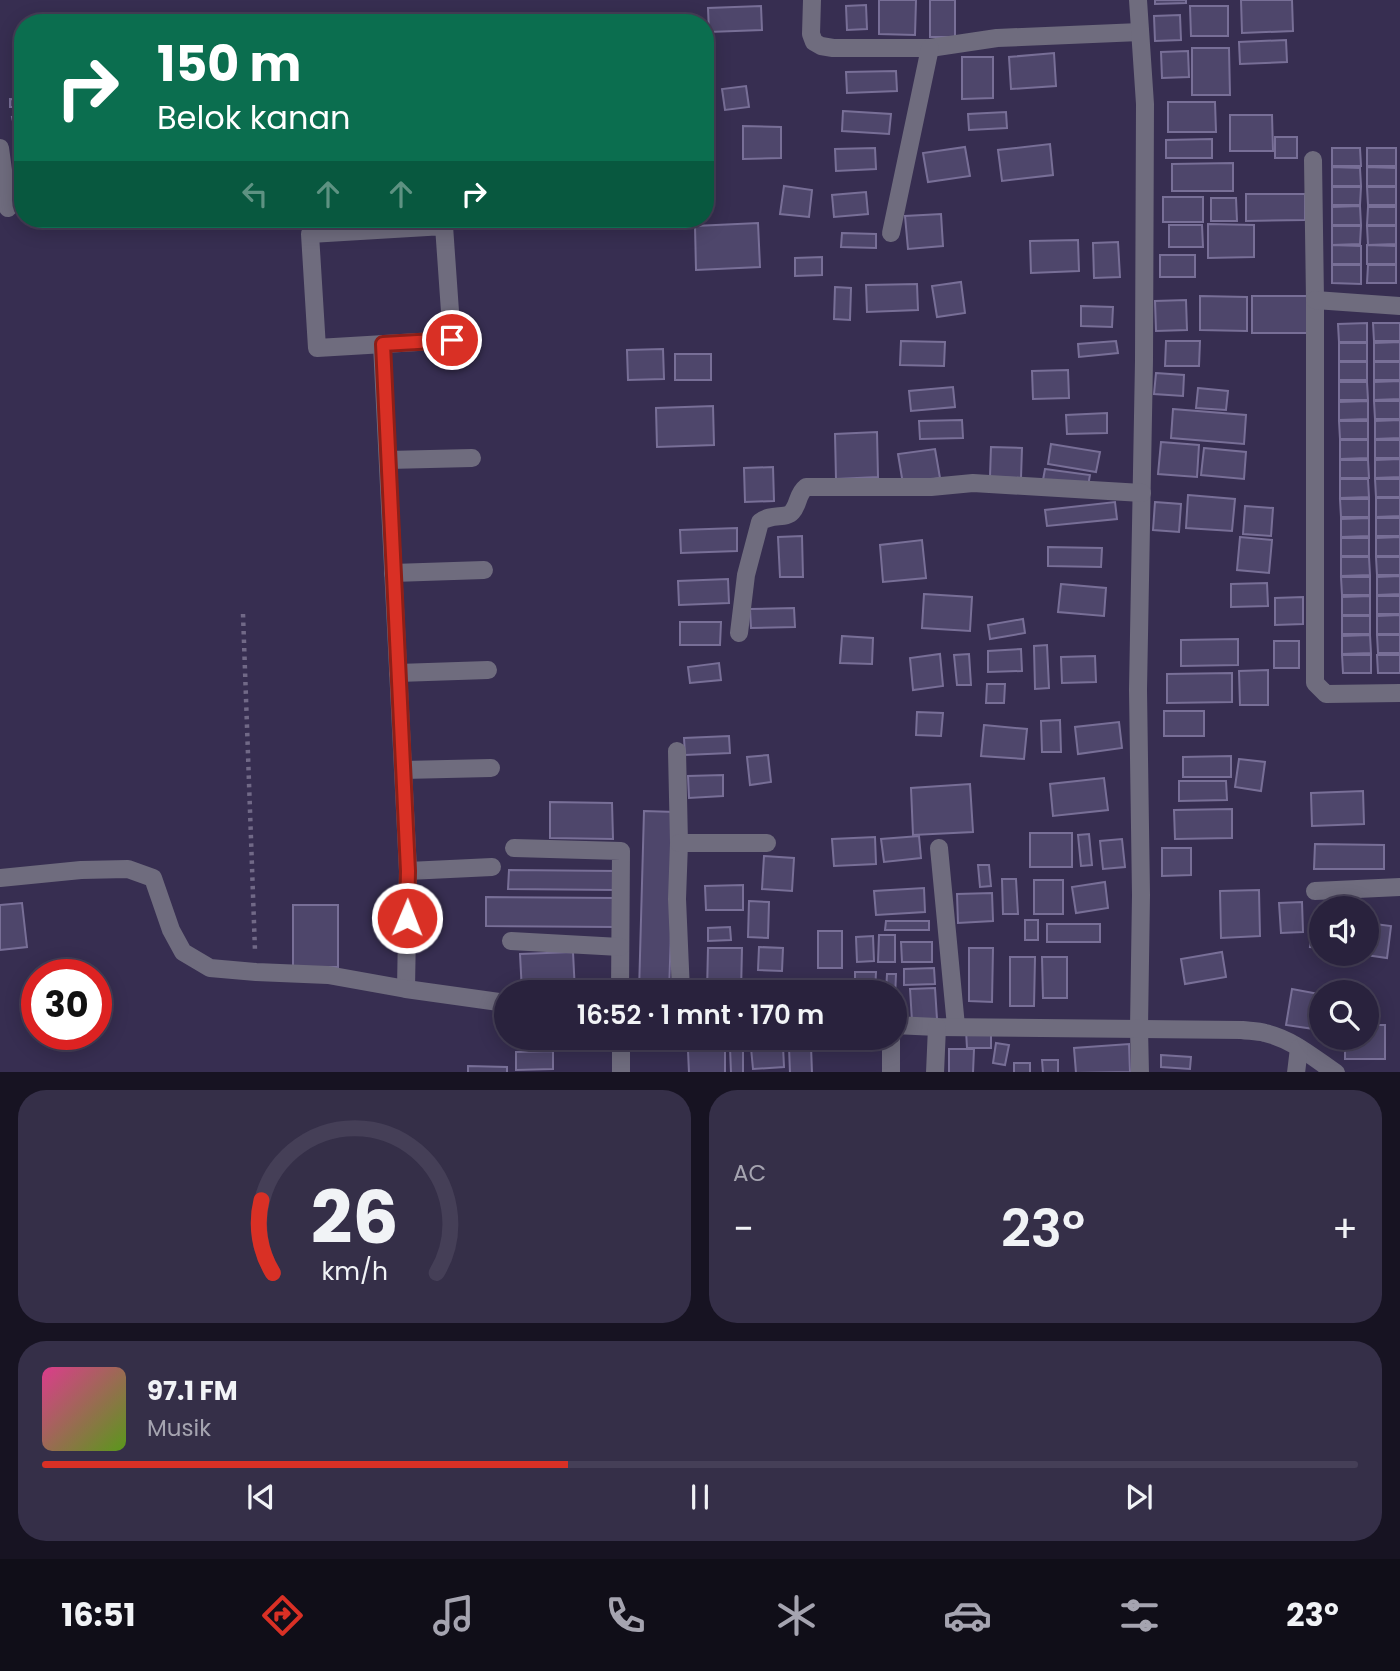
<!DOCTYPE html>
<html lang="id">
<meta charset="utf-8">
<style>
body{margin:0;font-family:Poppins,sans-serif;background:#352f48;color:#f1f3f6;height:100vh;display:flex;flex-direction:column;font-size:26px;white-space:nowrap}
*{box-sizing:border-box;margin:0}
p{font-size:23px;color:#a5a4b0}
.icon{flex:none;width:38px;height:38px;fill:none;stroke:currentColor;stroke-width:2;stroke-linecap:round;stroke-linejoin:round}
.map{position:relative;height:1072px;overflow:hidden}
.side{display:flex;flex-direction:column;gap:18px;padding:18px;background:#171322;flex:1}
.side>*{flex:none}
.banner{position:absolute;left:14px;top:14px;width:700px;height:214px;border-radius:28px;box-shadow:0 4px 18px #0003,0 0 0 2px #453f57;background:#0b6e4f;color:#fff;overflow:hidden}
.fabs{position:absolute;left:1309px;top:896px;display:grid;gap:14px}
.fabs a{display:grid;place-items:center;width:70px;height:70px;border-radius:50%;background:#29223d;box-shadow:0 4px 18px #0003,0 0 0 2px #453f57;font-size:35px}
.speed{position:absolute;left:21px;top:959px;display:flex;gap:14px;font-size:35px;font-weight:700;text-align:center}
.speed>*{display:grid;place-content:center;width:91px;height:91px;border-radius:50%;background:#29223d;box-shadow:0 4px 18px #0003,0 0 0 2px #453f57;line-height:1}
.speed .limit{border:10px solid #d22;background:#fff;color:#111}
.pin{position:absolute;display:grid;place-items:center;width:60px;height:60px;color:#fff;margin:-30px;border:4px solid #fff;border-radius:50%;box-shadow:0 2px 7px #0007}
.me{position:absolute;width:77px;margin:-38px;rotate:1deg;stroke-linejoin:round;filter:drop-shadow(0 0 5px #0008)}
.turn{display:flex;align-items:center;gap:24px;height:147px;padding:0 28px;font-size:32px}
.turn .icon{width:91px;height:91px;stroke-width:2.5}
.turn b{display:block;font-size:49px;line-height:60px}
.lanes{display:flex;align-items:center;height:66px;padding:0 28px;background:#0003;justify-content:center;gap:35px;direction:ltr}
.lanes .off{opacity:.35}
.big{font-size:52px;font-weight:600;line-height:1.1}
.side .widget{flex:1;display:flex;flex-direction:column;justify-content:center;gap:10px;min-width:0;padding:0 24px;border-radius:28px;background:#352f48}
.side .dial{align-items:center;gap:0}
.dial svg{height:182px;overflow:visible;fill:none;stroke:#453f57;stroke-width:7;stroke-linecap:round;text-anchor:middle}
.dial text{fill:#f1f3f6;stroke:none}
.song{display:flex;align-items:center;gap:21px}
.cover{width:84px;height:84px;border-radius:10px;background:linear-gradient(135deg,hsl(330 70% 55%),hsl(90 70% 35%))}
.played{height:7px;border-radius:4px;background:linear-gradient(90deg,#d93025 40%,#453f57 40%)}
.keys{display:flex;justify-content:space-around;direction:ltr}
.heat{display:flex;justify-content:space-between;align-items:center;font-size:38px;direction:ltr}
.side .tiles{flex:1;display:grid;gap:18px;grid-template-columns:1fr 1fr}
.widget:last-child{grid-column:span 2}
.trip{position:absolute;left:494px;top:980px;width:413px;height:70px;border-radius:35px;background:#29223d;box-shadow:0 4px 18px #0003,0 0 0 2px #453f57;font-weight:600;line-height:70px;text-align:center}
.dock{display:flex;height:112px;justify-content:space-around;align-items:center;background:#100e18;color:#a5a4b0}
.dock .icon{width:49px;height:49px}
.dock .active{color:#d93025}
.dock b{font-size:32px;color:#f1f3f6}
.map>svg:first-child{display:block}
.building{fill:#4e466b;stroke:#786f97;stroke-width:2}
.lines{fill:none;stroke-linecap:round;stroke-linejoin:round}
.path{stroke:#716987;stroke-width:4.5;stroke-dasharray:3.5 5;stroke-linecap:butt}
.street{stroke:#6f6c7e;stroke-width:18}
.route-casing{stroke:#8d1f18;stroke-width:18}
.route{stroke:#d93025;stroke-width:12}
</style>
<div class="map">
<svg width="1400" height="1073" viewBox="0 0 1400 1073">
<rect width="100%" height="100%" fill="#372e51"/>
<!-- building -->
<g class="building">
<path d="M879,0H916L915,35L879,34Z"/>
<rect x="930" y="0" width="25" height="37"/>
<path d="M1155,0H1186V3L1155,4Z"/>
<path d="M1241,0H1292L1293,31L1242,33Z"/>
<path d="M866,5L867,29L847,30L846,6Z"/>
<path d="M761,6L762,30L709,32L708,8Z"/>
<path d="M1190,6H1228V36H1191Z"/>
<path d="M1180,15L1181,40L1155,41L1154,16Z"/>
<path d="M1286,40L1287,62L1240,64L1239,42Z"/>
<path d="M1192,48H1229L1230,95H1192Z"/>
<path d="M1188,51L1189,77L1162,78L1161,52Z"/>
<path d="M1054,53L1056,86L1011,89L1009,57Z"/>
<path d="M962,57H993V98L962,99Z"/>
<path d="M896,71L897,91L847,93L846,72Z"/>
<path d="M746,86L749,107L725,110L722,89Z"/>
<path d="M10,99L23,100V107H10Z"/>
<path d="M705,100H709L714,133L705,135Z"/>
<path d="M1168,102H1215L1216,132H1168Z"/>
<path d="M843,111L891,114L889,134L842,131Z"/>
<path d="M1006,112L1007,128L969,130L968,114Z"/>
<path d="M1230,115H1272L1273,151H1230Z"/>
<path d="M23,116V125L14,126L12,117Z"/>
<path d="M743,126L781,127V158L743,159Z"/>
<rect x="16" y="134" width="7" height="11"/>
<rect x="1275" y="137" width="22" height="21"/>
<path d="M1212,139V158H1166V140Z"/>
<path d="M1050,144L1053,175L1002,181L998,150Z"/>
<path d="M965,147L970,176L928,182L923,153Z"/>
<path d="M875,148L876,169L836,171L835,149Z"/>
<path d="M1332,148H1360L1361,166H1332Z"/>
<rect x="1367" y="148" width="29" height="18"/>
<path d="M1233,163V191H1172V164Z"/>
<path d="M1332,167L1360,168L1361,186H1332Z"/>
<path d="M1367,167L1396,168V186H1367Z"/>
<path d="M784,186L812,190L809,217L780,214Z"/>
<path d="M1332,187H1361L1360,205H1332Z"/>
<path d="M1367,187H1396V205H1368Z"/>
<path d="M866,192L868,214L834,217L832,195Z"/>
<path d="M1246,194H1305V220L1246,221Z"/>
<rect x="1163" y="197" width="40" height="25"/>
<path d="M1211,198H1236L1237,221H1211Z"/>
<path d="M1360,206L1361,225H1332V207Z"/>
<path d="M1368,207H1396V225H1367Z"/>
<path d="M941,214L943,246L908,249L905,216Z"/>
<path d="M758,223L760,267L696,270L695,226Z"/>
<path d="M1208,224L1254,225V257L1208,258Z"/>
<path d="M1169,225H1202L1203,247H1169Z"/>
<path d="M1332,226H1361L1360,244L1332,245Z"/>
<path d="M1367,226H1396V244L1368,245Z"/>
<path d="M842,233L876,234V248L841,247Z"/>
<path d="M1078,240L1079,271L1031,273L1030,241Z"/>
<path d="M1118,242L1120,277L1094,278L1093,243Z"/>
<path d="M1332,245L1361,246V264H1332Z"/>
<path d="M1367,245L1396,246V264H1367Z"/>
<rect x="1160" y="255" width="35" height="22"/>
<path d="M822,257V275L795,276V258Z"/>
<path d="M1332,265H1361V284L1332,283Z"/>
<path d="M1368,265H1396V283H1367Z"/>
<path d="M961,282L965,313L937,317L932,286Z"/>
<path d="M917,284L918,310L867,312L866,285Z"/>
<path d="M835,287L851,288L850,320L834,319Z"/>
<path d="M1200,296L1247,297V331L1200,330Z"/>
<path d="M1252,296H1310L1309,333H1252Z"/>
<path d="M1186,300L1187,330L1156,331L1155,301Z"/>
<path d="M1081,306L1113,307L1112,327L1081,326Z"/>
<path d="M1367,323V342H1339L1338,324Z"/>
<path d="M1373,323H1400V341H1374Z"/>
<path d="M901,341L945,342L944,366L900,365Z"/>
<path d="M1116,341L1118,353L1079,357L1078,344Z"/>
<path d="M1166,341H1200L1199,366H1165Z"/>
<path d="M1400,342V361H1374V343Z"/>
<rect x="1339" y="343" width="28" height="18"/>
<path d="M663,349L664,379L628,380L627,350Z"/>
<rect x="675" y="354" width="36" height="26"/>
<rect x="1339" y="362" width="28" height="18"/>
<rect x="1374" y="362" width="26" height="18"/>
<path d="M1068,370L1069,398L1033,399L1032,371Z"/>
<path d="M1156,373L1184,375L1183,396L1154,394Z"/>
<path d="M1400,381V399L1374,400V382Z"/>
<path d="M1339,382H1367L1368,400H1339Z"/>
<path d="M953,387L955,407L911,411L909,391Z"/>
<path d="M1198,388L1228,391L1226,410L1196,408Z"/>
<path d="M1368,401V419L1339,420V402Z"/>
<path d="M1374,401H1400V419H1375Z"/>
<path d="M713,406L714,445L657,447L656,408Z"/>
<path d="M1173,409L1246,415L1244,444L1171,438Z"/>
<path d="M1107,413V433L1067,434L1066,415Z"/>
<path d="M962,420L963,438L920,439L919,421Z"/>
<path d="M1400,420V438L1375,439V421Z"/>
<path d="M1339,421H1368V439H1340Z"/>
<path d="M877,432L878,477L836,479L835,434Z"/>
<path d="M1340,440H1368V458L1340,459Z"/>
<rect x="1375" y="440" width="25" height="18"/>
<path d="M1161,442L1199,445L1197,477L1158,474Z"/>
<path d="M1051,444L1100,452L1096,472L1048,464Z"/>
<path d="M991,447L1022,448L1021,478L990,477Z"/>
<path d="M1204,448L1246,452L1244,479L1201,475Z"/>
<path d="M935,449L940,478L903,484L898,454Z"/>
<path d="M1400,459V477L1375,478V460Z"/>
<path d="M1340,460H1368L1369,478H1340Z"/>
<path d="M773,467L774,501L745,502L744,468Z"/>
<path d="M1045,469L1090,475L1088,486L1043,480Z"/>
<path d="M1340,479H1368L1369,497L1340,498Z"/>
<path d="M1375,479H1400V497H1376Z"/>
<path d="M1188,495L1235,499L1232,531L1186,528Z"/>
<path d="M1376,498H1400V516L1376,517Z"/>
<path d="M1340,499H1369V517H1341Z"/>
<path d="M1115,502L1117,519L1047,526L1045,510Z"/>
<path d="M1155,502L1181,504L1179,532L1153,530Z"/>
<path d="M1245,506L1273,508L1271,536L1243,534Z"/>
<path d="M1369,518V536L1341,537V519Z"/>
<rect x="1376" y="518" width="24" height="18"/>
<path d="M737,528V551L681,553L680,530Z"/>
<path d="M802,536L803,577H780L778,537Z"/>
<path d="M1240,537L1272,540L1269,573L1237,570Z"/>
<path d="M1400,537V556H1376V538Z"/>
<rect x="1341" y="538" width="28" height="18"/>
<path d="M922,540L926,578L883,582L880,545Z"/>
<path d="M1048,547L1102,548L1101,567L1048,566Z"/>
<path d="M1341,557H1369L1370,575L1341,576Z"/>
<path d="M1376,557H1400V575H1377Z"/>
<path d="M1400,576V594L1377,595V577Z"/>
<path d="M1341,577H1370V595H1342Z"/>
<path d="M728,579L729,603L679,605L678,581Z"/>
<path d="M1267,583L1268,606L1231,607V584Z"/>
<path d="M1061,584L1106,588L1104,616L1058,612Z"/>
<path d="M924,594L972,597L970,631L922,628Z"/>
<path d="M1370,596V615H1342V597Z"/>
<rect x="1377" y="596" width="23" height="18"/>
<path d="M1303,597V624L1275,625V598Z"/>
<path d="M794,608L795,627L751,628L750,609Z"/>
<path d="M1400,615V634H1377V616Z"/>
<rect x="1342" y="616" width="28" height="18"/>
<path d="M1023,619L1025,633L990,639L988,625Z"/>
<path d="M680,622H721L720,645H680Z"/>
<path d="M1370,635L1371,653L1342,654V636Z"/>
<path d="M1377,635H1400V653H1378Z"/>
<path d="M842,636L873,638L872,664L840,663Z"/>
<path d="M1238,639V665L1181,666V640Z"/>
<rect x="1274" y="641" width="25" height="27"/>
<path d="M1047,645L1049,688L1035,689L1034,646Z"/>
<path d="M1021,649L1022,671L988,672V651Z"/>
<path d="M940,654L943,686L913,690L910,658Z"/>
<path d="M969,654L971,685H957L954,655Z"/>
<path d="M1342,655H1371V673H1343Z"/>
<path d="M1377,655H1400V673H1378Z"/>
<path d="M1095,656L1096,682L1062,683L1061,657Z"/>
<path d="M719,663L721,680L690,683L688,667Z"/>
<path d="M1268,670V705H1240L1239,671Z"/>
<path d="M1232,673V702L1167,703V674Z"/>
<path d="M987,684H1005L1004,703H986Z"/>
<rect x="1164" y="711" width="40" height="25"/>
<path d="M917,712L943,713L941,736L916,735Z"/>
<path d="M1060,720L1061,752H1042L1041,721Z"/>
<path d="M1119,722L1122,748L1078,754L1075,727Z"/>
<path d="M984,725L1027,729L1024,759L981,756Z"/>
<path d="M729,736L730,753L685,755L684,738Z"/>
<path d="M768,755L771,782L750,785L747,757Z"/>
<path d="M1231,756V777H1183V757Z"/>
<path d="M1239,759L1265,762L1261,791L1235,787Z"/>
<path d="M723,775V796L689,798L688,776Z"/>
<path d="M1104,778L1108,810L1053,816L1050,784Z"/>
<path d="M1179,781H1226L1227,800L1179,801Z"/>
<path d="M970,784L973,832L913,835L911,788Z"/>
<path d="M1363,791L1364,824L1312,826L1311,793Z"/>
<path d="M550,802L612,803L613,839L550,838Z"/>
<path d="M1232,809V838L1175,839L1174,810Z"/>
<path d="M644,811L675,812L669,992H639Z"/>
<rect x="1030" y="833" width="42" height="34"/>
<path d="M1089,834L1092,865L1081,866L1078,835Z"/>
<path d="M919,836L921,858L884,862L881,839Z"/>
<path d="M875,837L876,864L834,866L832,839Z"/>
<path d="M1122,839L1125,867L1103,869L1100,841Z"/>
<path d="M1315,844L1384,845V869H1314Z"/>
<path d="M1162,848H1191V875L1162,876Z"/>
<path d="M764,856L794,858L792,891L762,889Z"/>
<path d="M978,865H989L991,886L980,887Z"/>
<path d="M509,870L616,871L615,890L508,889Z"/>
<path d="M1002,879H1016L1018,914H1003Z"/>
<rect x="1034" y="880" width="29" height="34"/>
<path d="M1105,882L1108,908L1076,913L1072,887Z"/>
<path d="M743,885V910H706L705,886Z"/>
<path d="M924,888L925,912L876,915L874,891Z"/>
<path d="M1259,890L1260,936L1221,938L1220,891Z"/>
<path d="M992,893L993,921L958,923L957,894Z"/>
<path d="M486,897L617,898V927L486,926Z"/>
<path d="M749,901L769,902L768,938L748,937Z"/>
<path d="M1302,902L1303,932L1281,933L1279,903Z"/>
<path d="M22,903L27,947L0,950V905Z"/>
<rect x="293" y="905" width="45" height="62"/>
<path d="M1315,915L1321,916V948L1310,947Z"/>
<rect x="1025" y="920" width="13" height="20"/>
<path d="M886,921H929V930H885Z"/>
<path d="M1367,923L1391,926L1387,958L1359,954H1367Z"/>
<rect x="1047" y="924" width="53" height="18"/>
<path d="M730,927L731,940L708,941V928Z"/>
<rect x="818" y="931" width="24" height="37"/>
<path d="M879,935H895V962H878Z"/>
<path d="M873,936L874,961L857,962L856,937Z"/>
<path d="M901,942H932V962H902Z"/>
<path d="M759,947L783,948L782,971L758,970Z"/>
<path d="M708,948H742L741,992H707Z"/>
<path d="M969,948H993L992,1002L969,1001Z"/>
<path d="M573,952L575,992H522L520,954Z"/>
<path d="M1222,952L1226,977L1185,984L1181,959Z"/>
<path d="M1010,957H1035L1034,1006H1010Z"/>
<path d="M1042,957H1067V998H1043Z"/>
<path d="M934,968L935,984L904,985V969Z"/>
<path d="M855,972H876L875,992H855Z"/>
<path d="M887,974H896L895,998L894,992H886Z"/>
<path d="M835,979H847L846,992H834Z"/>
<rect x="754" y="987" width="29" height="5"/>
<path d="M935,988L937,1019L912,1021L910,989Z"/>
<rect x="804" y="989" width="27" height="3"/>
<path d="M1292,989L1319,994L1314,1029L1286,1025Z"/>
<path d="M1367,1025H1385V1059H1345V1038H1367Z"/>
<path d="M966,1030H991V1048H967Z"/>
<path d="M996,1043L1009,1045L1005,1065L993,1063Z"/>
<path d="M1129,1044L1130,1072L1076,1073L1074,1048Z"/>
<path d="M783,1046L784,1067L753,1069L751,1048Z"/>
<path d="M811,1046L812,1073H790L789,1047Z"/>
<path d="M730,1047H743V1073H731Z"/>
<path d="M949,1049H974L973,1073H949Z"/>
<path d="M553,1051V1069L516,1070V1052Z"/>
<path d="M688,1051H725V1073H689Z"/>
<path d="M1161,1055L1191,1057L1190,1069L1161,1067Z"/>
<path d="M1042,1060H1058V1073H1043Z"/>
<rect x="1014" y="1063" width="16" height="10"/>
<path d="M468,1066L507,1067V1073H468Z"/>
</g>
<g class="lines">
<!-- path -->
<path class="path" d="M243,614L255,951"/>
<!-- street -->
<g class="street">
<path d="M812,0L811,34L814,42L821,46L833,48H930L997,38L1140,32"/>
<path d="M1138,0L1145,104L1144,361L1138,690L1141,895L1139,1028L1140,1073"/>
<path d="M0,148L8,208"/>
<path d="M1313,160L1315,300V683L1326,694L1400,693"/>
<path d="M444,226L452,340L317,348L310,234Z"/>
<path d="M891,233L930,48"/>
<path d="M1315,300L1400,306"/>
<path d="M382,344L408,871L406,989"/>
<path d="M388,460L472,458"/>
<path d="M393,573L484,570"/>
<path d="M739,633L746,575L760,522C771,513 786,519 792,512C799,504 797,494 806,487H931L973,483L1142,493"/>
<path d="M398,673L488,670"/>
<path d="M677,751L679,843L677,899L681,992"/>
<path d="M403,770L491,768"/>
<path d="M679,843H767"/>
<path d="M514,848L621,851L620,992"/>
<path d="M939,848L956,1026"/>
<path d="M408,871L492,867"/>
<path d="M0,878L81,870L128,869L153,878L171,930L183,952L210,968L256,972L328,975L406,989L506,1003"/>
<path d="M1315,891L1400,887"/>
<path d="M511,941L620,947"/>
<path d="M894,1025L937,1027L1242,1030C1249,1031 1258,1031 1265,1033C1292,1039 1314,1058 1336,1073"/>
<path d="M891,1038V1073"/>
<path d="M621,1073V1038"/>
<path d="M935,1073L937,1027"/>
<path d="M1296,1073L1299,1048"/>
</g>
</g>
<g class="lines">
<defs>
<path id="route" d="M407,918L408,871L383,344L452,340"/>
</defs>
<!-- route casing -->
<use href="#route" class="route-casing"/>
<!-- route -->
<use href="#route" class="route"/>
</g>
</svg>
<div class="fabs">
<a><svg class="icon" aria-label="sound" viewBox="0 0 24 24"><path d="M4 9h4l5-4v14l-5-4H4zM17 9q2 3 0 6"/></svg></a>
<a><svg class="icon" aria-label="search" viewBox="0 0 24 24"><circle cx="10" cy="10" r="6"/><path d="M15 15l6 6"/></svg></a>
</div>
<div class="speed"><div class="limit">30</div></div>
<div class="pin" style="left:452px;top:340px;background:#d93025"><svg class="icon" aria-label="arrive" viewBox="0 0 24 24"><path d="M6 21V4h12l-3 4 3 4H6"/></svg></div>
<svg class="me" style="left:407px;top:918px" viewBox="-20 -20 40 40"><circle r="17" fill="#d93025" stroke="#fff" stroke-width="3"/><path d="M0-11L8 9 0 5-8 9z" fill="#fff"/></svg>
<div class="trip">16:52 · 1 mnt · 170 m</div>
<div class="banner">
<div class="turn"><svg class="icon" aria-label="right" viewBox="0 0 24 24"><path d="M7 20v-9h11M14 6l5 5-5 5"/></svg><div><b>150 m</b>Belok kanan</div></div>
<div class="lanes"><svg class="icon off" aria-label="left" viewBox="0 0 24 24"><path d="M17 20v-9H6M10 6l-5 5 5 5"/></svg><svg class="icon off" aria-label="ahead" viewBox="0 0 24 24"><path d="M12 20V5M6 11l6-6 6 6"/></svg><svg class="icon off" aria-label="ahead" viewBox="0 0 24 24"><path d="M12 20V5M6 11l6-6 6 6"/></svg><svg class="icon" aria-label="right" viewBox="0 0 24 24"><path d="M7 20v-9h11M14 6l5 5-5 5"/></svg></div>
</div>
</div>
<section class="side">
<div class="tiles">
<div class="widget dial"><svg viewBox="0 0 100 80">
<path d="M14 69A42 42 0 1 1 86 69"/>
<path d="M14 69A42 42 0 0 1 9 37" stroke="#d93025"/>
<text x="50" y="56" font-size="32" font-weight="700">26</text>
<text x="50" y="72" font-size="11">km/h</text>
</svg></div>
<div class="widget"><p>AC</p>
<div class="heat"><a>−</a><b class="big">23°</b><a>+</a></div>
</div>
<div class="widget">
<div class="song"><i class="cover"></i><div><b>97.1 FM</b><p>Musik</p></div></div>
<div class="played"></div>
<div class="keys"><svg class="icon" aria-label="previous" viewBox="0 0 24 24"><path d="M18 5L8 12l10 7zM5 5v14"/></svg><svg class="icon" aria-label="pause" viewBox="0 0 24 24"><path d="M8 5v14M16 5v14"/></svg><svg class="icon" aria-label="next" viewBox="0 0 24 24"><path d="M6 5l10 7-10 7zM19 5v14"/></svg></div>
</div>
</div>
</section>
<nav class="dock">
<b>16:51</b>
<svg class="icon active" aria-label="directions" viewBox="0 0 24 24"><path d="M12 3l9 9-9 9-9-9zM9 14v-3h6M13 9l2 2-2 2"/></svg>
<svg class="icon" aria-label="music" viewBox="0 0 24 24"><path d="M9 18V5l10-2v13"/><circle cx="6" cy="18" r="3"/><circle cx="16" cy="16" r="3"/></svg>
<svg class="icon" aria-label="phone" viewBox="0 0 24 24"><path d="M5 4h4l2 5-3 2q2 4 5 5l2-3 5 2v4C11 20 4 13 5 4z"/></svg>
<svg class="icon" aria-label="climate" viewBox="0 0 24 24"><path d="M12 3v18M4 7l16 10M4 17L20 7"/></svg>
<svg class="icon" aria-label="car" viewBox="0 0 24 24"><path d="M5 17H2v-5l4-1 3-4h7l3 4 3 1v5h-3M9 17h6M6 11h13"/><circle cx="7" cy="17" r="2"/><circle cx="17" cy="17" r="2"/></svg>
<svg class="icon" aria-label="filters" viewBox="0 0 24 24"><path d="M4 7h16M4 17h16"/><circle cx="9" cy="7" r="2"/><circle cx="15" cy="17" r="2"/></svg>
<b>23°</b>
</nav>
